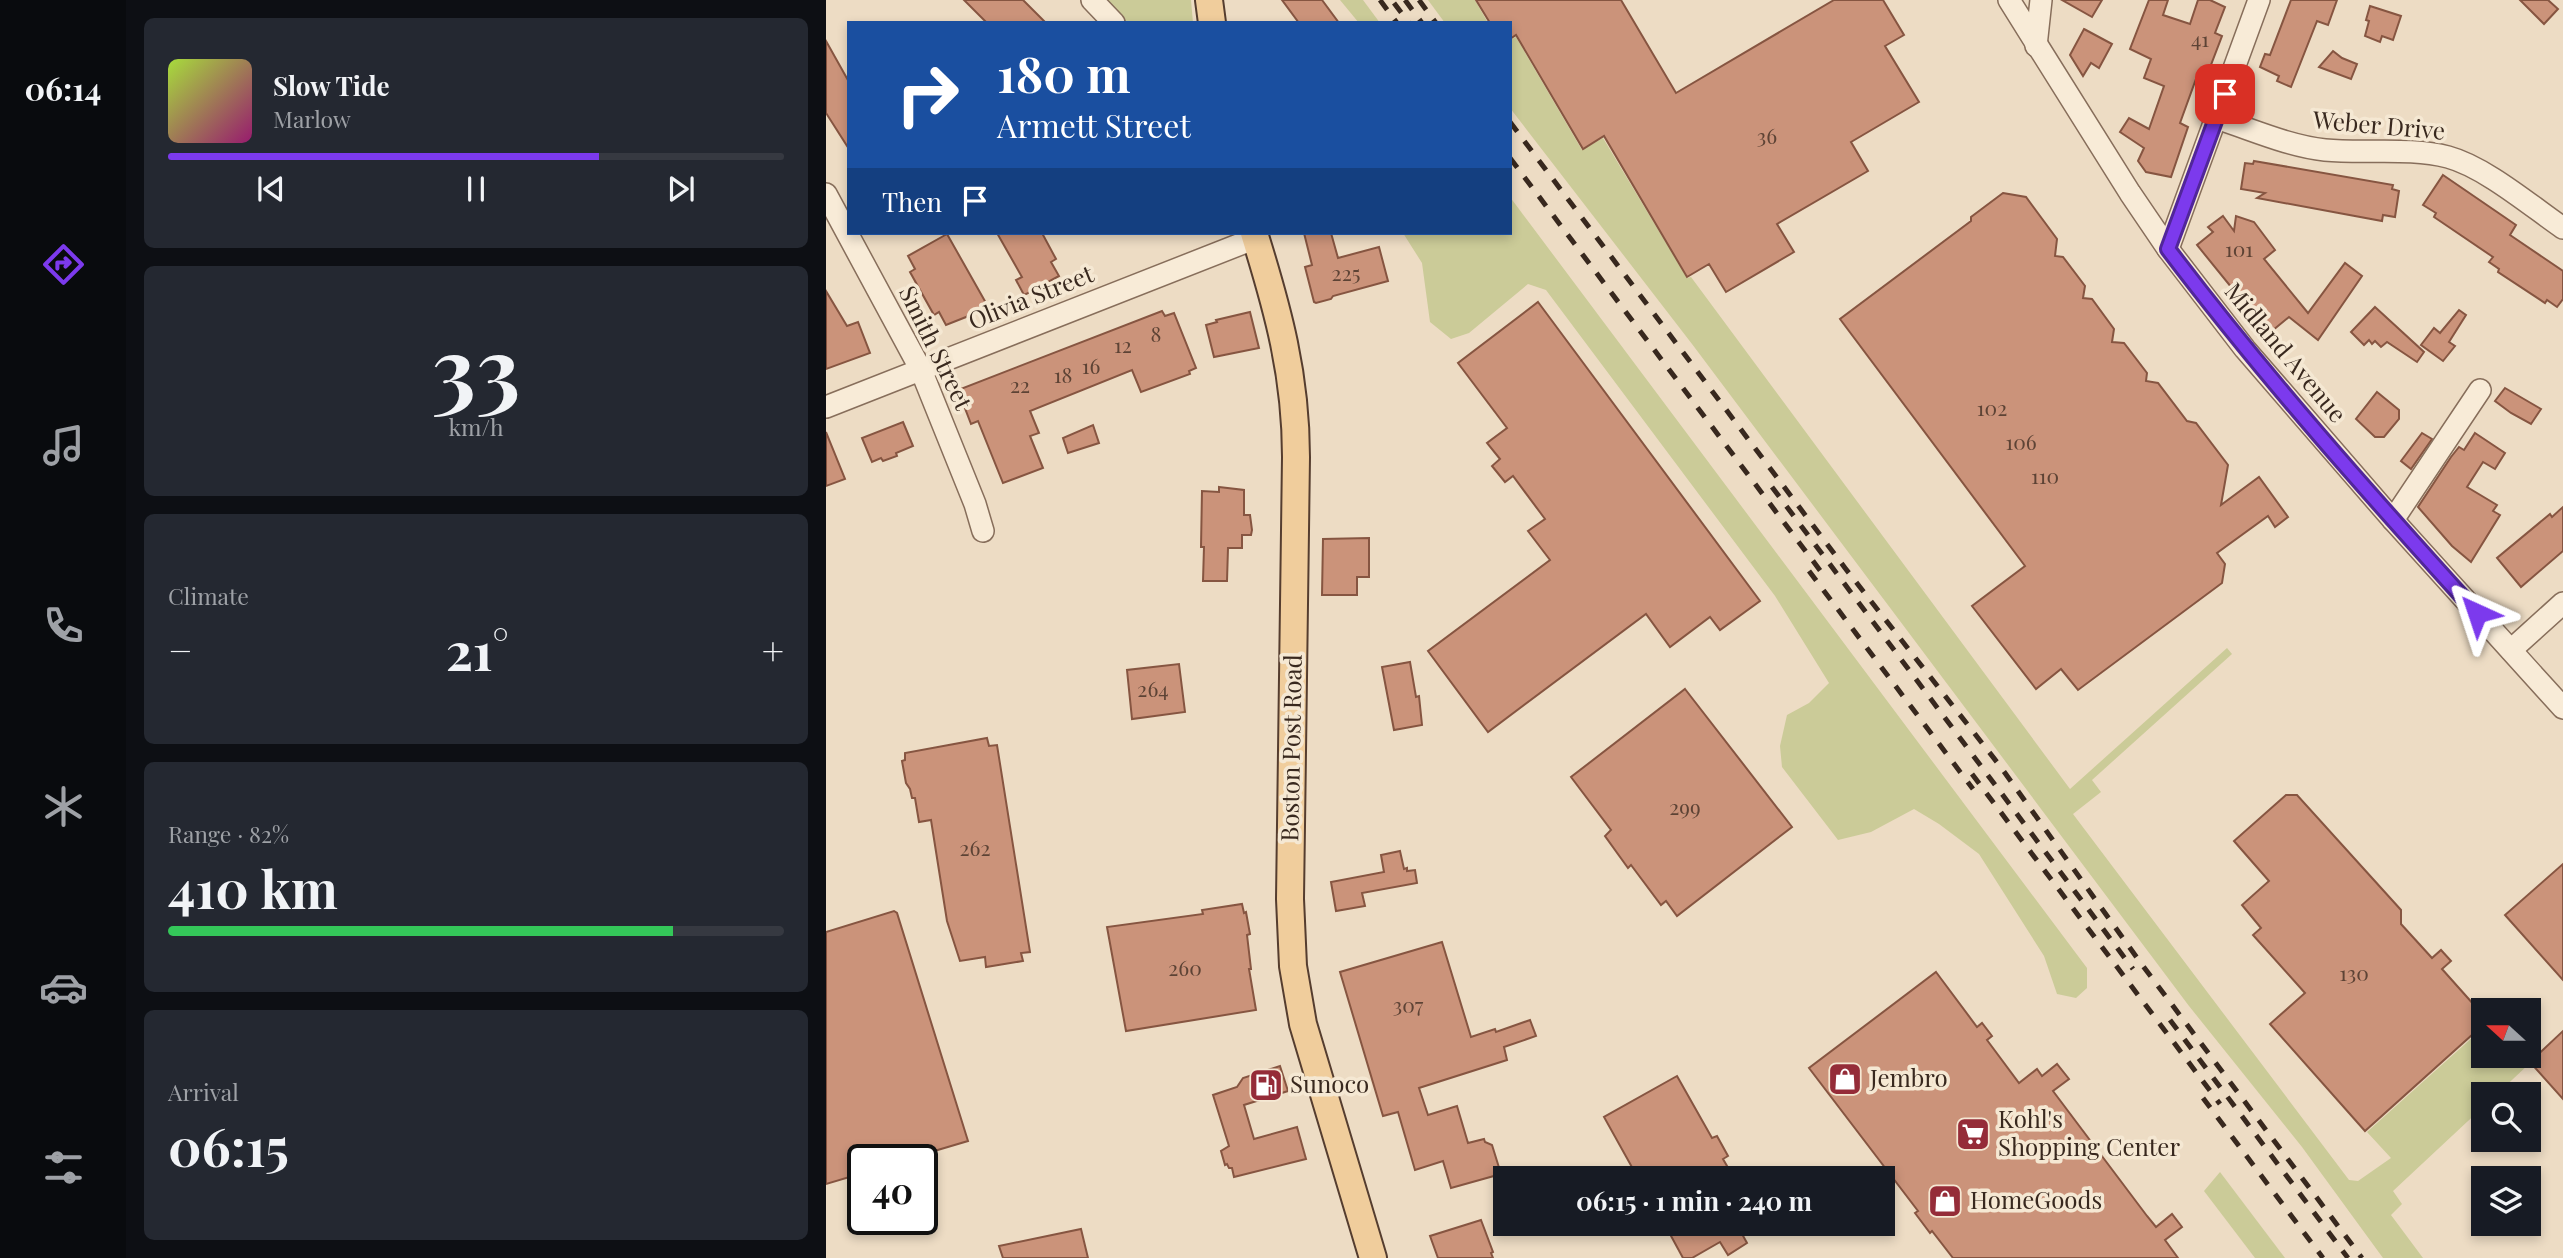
<!DOCTYPE html>
<meta charset="utf-8">
<style>
body{margin:0;font-family:"Playfair Display",serif;background:#242831;color:#f1f3f6;height:100vh;display:flex;flex-direction:column;font-size:26px;white-space:nowrap}
*{box-sizing:border-box;margin:0}
p{font-size:23px;color:#9ea1a6}
.icon{flex:none;width:38px;height:38px;fill:none;stroke:currentColor;stroke-width:2;stroke-linecap:round;stroke-linejoin:round}
.map{position:relative;flex:1;overflow:hidden}
.panel{display:flex;flex-direction:column;gap:18px;padding:18px;background:#0d0f14;width:700px}
.panel>*{flex:none}
.top-card{position:absolute;left:21px;top:21px;width:665px;height:214px;border-radius:0px;box-shadow:0 4px 10px #0003;background:#1a4fa0;color:#fff;overflow:hidden}
.needle{width:46px;rotate:291deg}
.fabs{position:absolute;left:1645px;top:998px;display:grid;gap:14px}
.fabs a{display:grid;place-items:center;width:70px;height:70px;border-radius:0px;background:#171b24;box-shadow:0 4px 10px #0003;font-size:35px}
.speed{position:absolute;left:21px;top:1144px;display:flex;gap:14px;font-size:35px;font-weight:700;text-align:center}
.speed>*{display:grid;place-content:center;width:91px;height:91px;border-radius:50%;background:#171b24;box-shadow:0 4px 10px #0003;line-height:1}
.speed .limit{border:4px solid #111;border-radius:10px;background:#fff;color:#111}
.pin{position:absolute;display:grid;place-items:center;width:60px;height:60px;color:#fff;margin:-30px;border-radius:14px;box-shadow:0 4px 10px #0006}
.me{position:absolute;width:77px;margin:-38px;rotate:318deg;stroke-linejoin:round;filter:drop-shadow(0 0 5px #0008)}
.turn{display:flex;align-items:center;gap:24px;height:147px;padding:0 35px;font-size:32px}
.turn .icon{width:91px;height:91px;stroke-width:2.5}
.turn b{display:block;font-size:49px;line-height:60px}
.then{display:flex;align-items:center;height:66px;padding:0 35px;background:#0003;gap:14px;font-size:26px}
.big{font-size:52px;font-weight:700;line-height:1.1}
.panel .widget{flex:1;display:flex;flex-direction:column;justify-content:center;gap:10px;min-width:0;padding:0 24px;border-radius:10px;background:#242831}
.panel .dial{align-items:center;gap:0}
.dial b{font-size:91px;line-height:1}
.song{display:flex;align-items:center;gap:21px}
.cover{width:84px;height:84px;border-radius:10px;background:linear-gradient(135deg,hsl(80 70% 55%),hsl(320 70% 35%))}
.played{height:7px;border-radius:4px;background:linear-gradient(90deg,#7c3aed 70%,#363941 70%)}
.keys{display:flex;justify-content:space-around;direction:ltr}
.heat{display:flex;justify-content:space-between;align-items:center;font-size:38px;direction:ltr}
.charge{height:10px;border-radius:5px;background:linear-gradient(90deg,#34c759 82%,#363941 0)}
.trip{position:absolute;left:667px;top:1166px;width:402px;height:70px;border-radius:0px;background:#171b24;box-shadow:0 4px 10px #0003;font-weight:700;line-height:70px;text-align:center}
main{display:flex;flex:1;min-height:0}
.dock{display:flex;flex-direction:column;width:126px;justify-content:space-around;align-items:center;background:#090b0e;color:#9ea1a6}
.dock .icon{width:49px;height:49px}
.dock .active{color:#7c3aed}
.dock b{font-size:32px;color:#f1f3f6}
.map>svg:first-child{display:block}
.green{fill:#cbcb98}
.building{fill:#cb937a;stroke:#865541;stroke-width:2}
.lines{fill:none;stroke-linecap:round;stroke-linejoin:round}
.minor-casing{stroke:#876e5b;stroke-width:24}
.major-casing{stroke:#553d2f;stroke-width:30}
.minor{stroke:#f8ebd7;stroke-width:21}
.major{stroke:#f0cd9c;stroke-width:26}
.rail{stroke:#38281e;stroke-width:5;stroke-dasharray:12 12;stroke-linecap:butt}
.route-casing{stroke:#51269a;stroke-width:18}
.route{stroke:#7c3aed;stroke-width:12}
.labels{text-anchor:middle;stroke-width:7;stroke-linejoin:round;paint-order:stroke}
.number-label{font-size:21px;fill:#5d4335}
.street-label{font-size:24px;fill:#38281e;stroke:#f5e8d3}
.poi-label{font-size:24px;fill:#38281e;stroke:#f5e8d3;text-anchor:start}
</style>
<main>
<nav class="dock">
<b>06:14</b>
<svg class="icon active" aria-label="directions" viewBox="0 0 24 24"><path d="M12 3l9 9-9 9-9-9zM9 14v-3h6M13 9l2 2-2 2"/></svg>
<svg class="icon" aria-label="music" viewBox="0 0 24 24"><path d="M9 18V5l10-2v13"/><circle cx="6" cy="18" r="3"/><circle cx="16" cy="16" r="3"/></svg>
<svg class="icon" aria-label="phone" viewBox="0 0 24 24"><path d="M5 4h4l2 5-3 2q2 4 5 5l2-3 5 2v4C11 20 4 13 5 4z"/></svg>
<svg class="icon" aria-label="climate" viewBox="0 0 24 24"><path d="M12 3v18M4 7l16 10M4 17L20 7"/></svg>
<svg class="icon" aria-label="car" viewBox="0 0 24 24"><path d="M5 17H2v-5l4-1 3-4h7l3 4 3 1v5h-3M9 17h6M6 11h13"/><circle cx="7" cy="17" r="2"/><circle cx="17" cy="17" r="2"/></svg>
<svg class="icon" aria-label="filters" viewBox="0 0 24 24"><path d="M4 7h16M4 17h16"/><circle cx="9" cy="7" r="2"/><circle cx="15" cy="17" r="2"/></svg>
</nav>
<section class="panel">
<div class="widget">
<div class="song"><i class="cover"></i><div><b>Slow Tide</b><p>Marlow</p></div></div>
<div class="played"></div>
<div class="keys"><svg class="icon" aria-label="previous" viewBox="0 0 24 24"><path d="M18 5L8 12l10 7zM5 5v14"/></svg><svg class="icon" aria-label="pause" viewBox="0 0 24 24"><path d="M8 5v14M16 5v14"/></svg><svg class="icon" aria-label="next" viewBox="0 0 24 24"><path d="M6 5l10 7-10 7zM19 5v14"/></svg></div>
</div>
<div class="widget dial"><b>33</b><p>km/h</p></div>
<div class="widget"><p>Climate</p>
<div class="heat"><a>−</a><b class="big">21°</b><a>+</a></div>
</div>
<div class="widget"><p>Range · 82%</p><b class="big">410 km</b><div class="charge"></div></div>
<div class="widget"><p>Arrival</p><b class="big">06:15</b></div>
</section>
<div class="map">
<svg width="1737" height="1258" viewBox="0 0 1737 1258">
<rect width="100%" height="100%" fill="#eddcc4"/>
<g class="green">
<polygon points="277,0 365,0 367,23 299,23"/>
<polygon points="514,0 537,0 554,23 533,23"/>
<polygon points="602,0 649,0 662,23 619,23"/>
<polygon points="690,37 756,150 777,138 861,278 865,277 1244,789 1401,648 1406,654 1266,780 1275,792 1247,814 1523,1180 1532,1181 1565,1158 1541,1132 1657,1028 1657,1055 1696,1055 1703,1064 1671,1094 1657,1094 1657,1107 1567,1191 1576,1204 1565,1215 1597,1258 1557,1258 1476,1147 1363,1006 866,344 684,108 684,40"/>
<polygon points="684,197 1261,968 1261,988 1250,998 1231,994 1218,956 1153,854 1113,824 1088,809 1045,832 1012,840 956,767 954,746 961,715 983,703 1003,683 949,596 720,290 702,284 643,333 625,339 604,322 596,263 577,233 684,233"/>
<polygon points="1394,1172 1459,1258 1429,1258 1378,1191"/>
</g>
<g class="building">
<polygon points="138,0 197,0 220,23 161,23"/>
<polygon points="456,0 496,0 513,23 473,23"/>
<polygon points="650,0 795,0 850,93 1008,0 1057,0 1078,35 1059,46 1093,102 1025,142 1042,171 951,224 968,252 900,292 883,264 861,277 778,136 757,149 690,35 684,39 684,23 664,23"/>
<polygon points="1236,0 1276,0 1266,17"/>
<polygon points="1323,0 1342,0 1337,15 1364,24 1372,0 1384,0 1399,7 1389,33 1396,36 1378,83 1370,79 1354,123 1362,127 1345,177 1320,172 1312,161 1318,148 1294,132 1303,118 1323,129 1338,86 1318,78 1325,59 1304,49"/>
<polygon points="1465,0 1511,0 1502,25 1491,21 1465,87 1451,81 1453,76 1434,67 1439,54 1444,55"/>
<polygon points="1694,0 1722,0 1732,9 1718,24"/>
<polygon points="1544,6 1575,16 1567,40 1556,36 1554,42 1539,36 1543,21 1540,20"/>
<polygon points="1258,29 1286,44 1273,68 1265,63 1257,76 1244,55"/>
<polygon points="0,41 23,82 23,149 0,113"/>
<polygon points="1507,51 1516,58 1531,64 1525,79 1493,67"/>
<polygon points="1428,161 1567,185 1566,189 1573,191 1569,217 1557,215 1556,221 1431,198 1439,193 1415,189 1419,163 1427,164"/>
<polygon points="1617,175 1690,225 1684,235 1737,271 1737,299 1731,307 1721,300 1719,303 1672,272 1673,269 1663,262 1667,257 1608,217 1610,213 1597,205"/>
<polygon points="1177,193 1200,197 1231,239 1229,256 1237,257 1259,286 1257,298 1266,299 1288,329 1286,342 1298,343 1321,373 1320,381 1332,383 1361,421 1370,423 1402,465 1395,505 1433,477 1462,517 1449,527 1442,516 1391,553 1399,564 1396,583 1252,690 1235,669 1210,689 1146,606 1199,566 1014,319 1145,221 1145,217"/>
<polygon points="1397,216 1408,231 1410,216 1428,222 1449,250 1438,259 1482,313 1519,263 1536,276 1492,340 1463,317 1441,335 1408,294 1410,293 1371,245 1387,232 1382,227"/>
<polygon points="171,233 216,233 230,259 225,262 233,276 222,282 220,288 215,287 198,295 190,280 196,277"/>
<polygon points="478,233 505,233 512,258 553,247 562,281 507,296 505,299 490,303 488,302 479,267 486,265"/>
<polygon points="121,234 160,303 140,317 120,325 113,312 108,315 84,272 89,269 82,256"/>
<polygon points="0,291 21,326 32,322 44,353 0,369"/>
<polygon points="712,302 934,601 894,630 884,617 844,647 820,614 662,732 602,651 724,560 702,531 719,519 687,476 679,482 666,466 674,459 661,443 681,428 632,363"/>
<polygon points="1549,307 1598,352 1591,362 1561,342 1555,347 1549,341 1546,344 1543,340 1538,345 1525,332"/>
<polygon points="1633,310 1640,315 1623,342 1629,346 1617,361 1595,345 1608,328 1614,333"/>
<polygon points="336,311 339,316 348,313 370,368 363,371 364,374 315,392 306,370 204,411 213,433 204,436 217,468 177,483 152,421 145,424 132,390"/>
<polygon points="424,312 433,348 388,357 380,325 391,322 390,320"/>
<polygon points="1679,388 1715,409 1705,424 1685,413 1669,401"/>
<polygon points="1551,392 1573,410 1573,419 1558,437 1549,437 1530,419"/>
<polygon points="77,422 87,446 70,453 71,456 57,461 55,458 46,462 36,438"/>
<polygon points="267,425 273,443 242,453 237,438"/>
<polygon points="0,432 19,479 0,486"/>
<polygon points="1596,433 1606,439 1585,469 1575,461"/>
<polygon points="1649,433 1679,453 1669,469 1657,462 1641,487 1671,505 1667,511 1674,515 1645,562 1626,546 1592,507 1625,457 1633,447 1638,450"/>
<polygon points="393,487 418,490 418,515 424,515 426,530 425,535 416,535 416,548 402,548 401,581 377,581 378,547 375,547 376,491 393,492"/>
<polygon points="1737,507 1737,551 1695,587 1671,558 1724,514 1726,517"/>
<polygon points="543,538 543,577 531,577 531,595 496,595 497,539"/>
<polygon points="584,662 590,697 593,696 596,725 568,730 556,667"/>
<polygon points="353,664 359,712 306,719 301,670"/>
<polygon points="859,689 966,827 851,916 840,901 835,905 805,865 802,868 779,836 785,830 745,777"/>
<polygon points="161,738 163,746 171,745 204,952 195,953 197,961 160,967 159,957 134,961 121,921 105,820 93,822 89,798 86,798 84,789 80,783 76,761 79,760 79,753"/>
<polygon points="1460,795 1471,795 1575,910 1575,924 1606,958 1615,950 1625,961 1616,969 1657,1015 1657,1025 1539,1131 1444,1024 1479,993 1427,935 1435,928 1416,905 1443,881 1408,841"/>
<polygon points="574,851 578,869 581,868 581,871 589,870 591,883 536,893 539,906 510,911 505,882 558,872 555,855"/>
<polygon points="1737,864 1737,980 1679,915"/>
<polygon points="416,904 418,913 420,912 424,934 421,935 425,969 423,969 430,1010 300,1031 281,927 377,914 376,910"/>
<polygon points="68,911 71,913 142,1141 78,1160 37,1160 37,1173 0,1184 0,932"/>
<polygon points="616,942 645,1037 669,1029 670,1032 704,1020 710,1036 678,1047 681,1060 593,1088 602,1115 631,1106 642,1143 658,1139 659,1142 666,1145 675,1174 625,1188 617,1161 589,1170 572,1112 557,1116 514,972"/>
<polygon points="1110,972 1151,1027 1156,1023 1166,1036 1161,1040 1193,1083 1211,1069 1216,1076 1231,1064 1243,1079 1227,1091 1321,1216 1330,1227 1346,1214 1356,1227 1339,1240 1352,1258 1127,1258 1106,1231 1104,1233 1089,1213 1092,1211 983,1068"/>
<polygon points="1737,1031 1737,1099 1704,1062"/>
<polygon points="454,1066 462,1091 418,1105 428,1139 471,1127 480,1159 408,1177 406,1168 403,1168 401,1164 399,1165 395,1151 403,1146 387,1095 411,1087 417,1078"/>
<polygon points="851,1076 886,1138 891,1136 902,1156 897,1159 908,1178 812,1178 778,1117"/>
<polygon points="655,1220 667,1252 665,1253 667,1258 612,1258 604,1236"/>
<polygon points="838,1223 936,1223 916,1234 921,1243 902,1255 894,1242 866,1258 857,1258"/>
<polygon points="255,1229 262,1258 177,1258 173,1246"/>
</g>
<g class="lines">
<g class="minor-casing">
<g id="minor">
<polyline points="266,0 288,23"/>
<polyline points="1183,0 1304,193 1342,249 1419,349 1567,520 1737,708"/>
<polyline points="1210,46 1215,0"/>
<path d="M1390,118C1425,129 1462,146 1499,150C1539,154 1583,147 1622,157C1659,167 1705,206 1737,228"/>
<polyline points="0,194 95,370 149,504 157,531"/>
<polyline points="1342,249 1433,0"/>
<polyline points="0,407 430,238"/>
<polyline points="1567,520 1654,390"/>
<polyline points="1685,650 1737,603"/>
</g>
</g>
<g class="major-casing">
<g id="major">
<polyline points="383,0 386,23"/>
<path d="M428,233C452,310 470,375 470,457L464,899L467,966L477,1024L547,1258"/>
</g>
</g>
<use href="#minor" class="minor"/>
<use href="#major" class="major"/>
<g class="rail">
<polyline points="554,0 571,23"/>
<polyline points="579,0 596,23"/>
<polyline points="593,0 610,23"/>
<polyline points="568,3 583,23"/>
<polyline points="684,122 1019,568 1174,766 1314,962 1536,1258"/>
<polyline points="684,158 999,577"/>
<polyline points="946,487 1307,969"/>
<polyline points="983,571 1147,789"/>
<polyline points="1146,774 1394,1104"/>
<polyline points="1344,1020 1522,1258"/>
<polyline points="1377,1098 1497,1258"/>
</g>
</g>
<g class="lines">
<g class="route-casing">
<path id="route" d="M1399,94L1342,249C1438,376 1544,495 1651,613"/>
</g>
<use href="#route" class="route"/>
</g>
<defs>
<g id="shop-square" transform="scale(1.75)"><rect x="-9" y="-9" width="18" height="18" rx="4" fill="#952c38" stroke="#f5e8d3"/><path d="M-5-2.5h2.3a2.7 3.5 0 0 1 5.4 0H5L5.5 6h-11ZM-1.5-2.5h3a1.5 2.3 0 0 0-3 0Z" fill="#fff"/></g>
<g id="fuel-square" transform="scale(1.75)"><rect x="-9" y="-9" width="18" height="18" rx="4" fill="#952c38" stroke="#f5e8d3"/><path d="M-5.5-6h7V0h2V4h1.3V-2.5L3-4.5l.8-.8L6-3V5H2.5V1h-1V6h-7ZM-4.2-4.7v3.2H.2V-4.7Z" fill="#fff"/></g>
<g id="supermarket-square" transform="scale(1.75)"><rect x="-9" y="-9" width="18" height="18" rx="4" fill="#952c38" stroke="#f5e8d3"/><path d="M-6-5.5h2.5l.6 2H6L4.5 2H-2.5L-4.4-4H-6ZM-1.5 3.2a1.3 1.3 0 1 0 .1 0ZM3 3.2a1.3 1.3 0 1 0 .1 0Z" fill="#fff"/></g>
</defs>
<g fill-rule="evenodd">
<use href="#shop-square" x="1019" y="1079"/>
<use href="#fuel-square" x="440" y="1085"/>
<use href="#supermarket-square" x="1147" y="1134"/>
<use href="#shop-square" x="1119" y="1201"/>
</g>
<g class="labels">
<g class="number-label">
<text x="1374" y="47">41</text>
<text x="941" y="144">36</text>
<text x="1413" y="257">101</text>
<text x="520" y="281">225</text>
<text x="330" y="342">8</text>
<text x="297" y="353">12</text>
<text x="265" y="374">16</text>
<text x="237" y="383">18</text>
<text x="194" y="393">22</text>
<text x="1166" y="416">102</text>
<text x="1195" y="450">106</text>
<text x="1219" y="484">110</text>
<text x="327" y="697">264</text>
<text x="859" y="815">299</text>
<text x="149" y="856">262</text>
<text x="359" y="976">260</text>
<text x="1528" y="981">130</text>
<text x="582" y="1013">307</text>
</g>
<g class="street-label">
<text transform="translate(1553 126) rotate(5)" y="8">Weber Drive</text>
<text transform="translate(205 298) rotate(-22)" y="8">Olivia Street</text>
<text transform="translate(109 348) rotate(64)" y="8">Smith Street</text>
<text transform="translate(1459 353) rotate(50)" y="8">Midland Avenue</text>
<text transform="translate(466 748) rotate(-89)" y="8">Boston Post Road</text>
</g>
<g class="poi-label">
<text x="1044" y="1087">Jembro</text>
<text x="464" y="1093">Sunoco</text>
<text x="1172" y="1128">Kohl's<tspan x="1172" dy="28">Shopping Center</tspan></text>
<text x="1144" y="1209">HomeGoods</text>
</g>
</g>
</svg>
<div class="fabs">
<a><svg class="needle" viewBox="-14 -14 28 28"><path d="M0-13l5 13h-10z" fill="#e53935"/><path d="M0 13l5-13h-10z" fill="#9ea1a6"/></svg></a>
<a><svg class="icon" aria-label="search" viewBox="0 0 24 24"><circle cx="10" cy="10" r="6"/><path d="M15 15l6 6"/></svg></a>
<a><svg class="icon" aria-label="layers" viewBox="0 0 24 24"><path d="M12 4l9 5-9 5-9-5zM3 14l9 5 9-5"/></svg></a>
</div>
<div class="speed"><div class="limit">40</div></div>
<div class="pin" style="left:1399px;top:94px;background:#d93025"><svg class="icon" aria-label="arrive" viewBox="0 0 24 24"><path d="M6 21V4h12l-3 4 3 4H6"/></svg></div>
<svg class="me" style="left:1651px;top:613px" viewBox="-20 -20 40 40"><path d="M0-17L14 15 0 8-14 15z" fill="#7c3aed" stroke="#fff" stroke-width="4"/></svg>
<div class="trip">06:15 · 1 min · 240 m</div>
<div class="top-card">
<div class="turn"><svg class="icon" aria-label="right" viewBox="0 0 24 24"><path d="M7 20v-9h11M14 6l5 5-5 5"/></svg><div><b>180 m</b>Armett Street</div></div>
<div class="then">Then<svg class="icon" aria-label="arrive" viewBox="0 0 24 24"><path d="M6 21V4h12l-3 4 3 4H6"/></svg></div>
</div>
</div>
</main>
